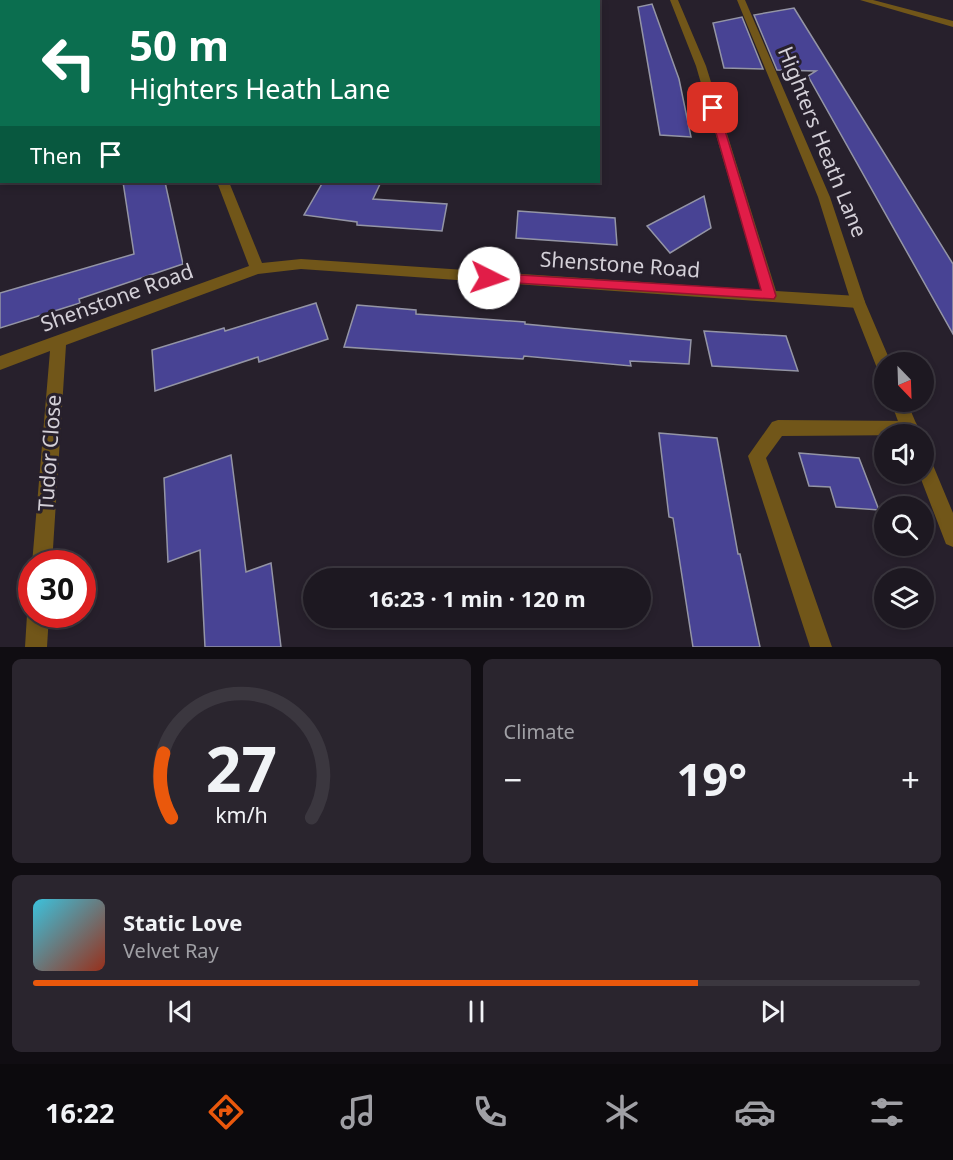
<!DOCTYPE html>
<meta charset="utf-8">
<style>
body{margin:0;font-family:"Noto Sans",sans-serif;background:#2a252e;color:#f1f3f6;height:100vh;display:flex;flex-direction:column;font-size:22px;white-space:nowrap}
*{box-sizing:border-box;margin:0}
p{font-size:20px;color:#a0a0a5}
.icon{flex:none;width:33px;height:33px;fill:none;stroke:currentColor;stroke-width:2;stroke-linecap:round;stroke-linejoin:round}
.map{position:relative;height:647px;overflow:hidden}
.drawer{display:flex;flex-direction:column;gap:12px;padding:12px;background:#100d12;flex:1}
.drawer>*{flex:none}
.banner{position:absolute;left:0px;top:0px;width:600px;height:183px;box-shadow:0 3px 9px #0003,0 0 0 2px #3b373f;background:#0b6e4f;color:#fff;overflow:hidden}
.needle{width:39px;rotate:157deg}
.tools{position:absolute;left:874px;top:352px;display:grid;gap:12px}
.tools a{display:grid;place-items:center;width:60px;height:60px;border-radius:50%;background:#1d1821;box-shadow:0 3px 9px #0003,0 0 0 2px #3b373f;font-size:30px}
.speed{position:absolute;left:18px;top:550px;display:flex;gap:12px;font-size:30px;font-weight:700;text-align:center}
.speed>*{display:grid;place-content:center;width:78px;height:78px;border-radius:50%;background:#1d1821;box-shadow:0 3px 9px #0003,0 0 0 2px #3b373f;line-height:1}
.speed .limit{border:9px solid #d22;background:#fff;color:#111}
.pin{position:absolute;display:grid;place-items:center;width:51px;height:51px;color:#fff;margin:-26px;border-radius:12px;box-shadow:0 3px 9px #0006}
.me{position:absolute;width:66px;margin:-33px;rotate:94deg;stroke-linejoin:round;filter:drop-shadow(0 0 4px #0008)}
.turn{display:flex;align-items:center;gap:21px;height:126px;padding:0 30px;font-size:27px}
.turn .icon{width:78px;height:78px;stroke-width:2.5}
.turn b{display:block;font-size:42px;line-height:51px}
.then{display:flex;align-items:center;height:57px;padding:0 30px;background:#0003;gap:12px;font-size:22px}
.big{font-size:45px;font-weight:700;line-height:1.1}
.drawer .card{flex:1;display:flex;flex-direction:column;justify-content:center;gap:9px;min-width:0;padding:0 21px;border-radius:9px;background:#2a252e}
.drawer .dial{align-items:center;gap:0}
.dial svg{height:156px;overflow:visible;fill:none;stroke:#3b373f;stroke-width:7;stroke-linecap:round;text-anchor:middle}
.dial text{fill:#f1f3f6;stroke:none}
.song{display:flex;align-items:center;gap:18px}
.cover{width:72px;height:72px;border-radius:9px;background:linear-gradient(135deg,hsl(190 70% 55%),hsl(10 70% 35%))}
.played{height:6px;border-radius:3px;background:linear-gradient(90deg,#ea580c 75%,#3b373f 75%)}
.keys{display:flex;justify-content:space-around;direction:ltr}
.heat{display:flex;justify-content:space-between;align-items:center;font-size:33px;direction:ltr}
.drawer .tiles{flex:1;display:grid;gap:12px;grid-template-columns:1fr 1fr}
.card:last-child{grid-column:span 2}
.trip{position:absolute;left:303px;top:568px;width:348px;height:60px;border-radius:30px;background:#1d1821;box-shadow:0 3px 9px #0003,0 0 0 2px #3b373f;font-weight:700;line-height:60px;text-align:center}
.tab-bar{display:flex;height:96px;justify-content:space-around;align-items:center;background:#0c0a0d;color:#a0a0a5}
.tab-bar .icon{width:42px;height:42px}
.tab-bar .active{color:#ea580c}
.tab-bar b{font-size:27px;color:#f1f3f6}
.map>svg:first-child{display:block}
.green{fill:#263405}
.building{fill:#484394;stroke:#9495a5;stroke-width:1.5}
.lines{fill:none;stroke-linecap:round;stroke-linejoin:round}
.minor{fill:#715619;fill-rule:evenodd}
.tertiary{fill:#715619;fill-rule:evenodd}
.route{fill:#e11d48;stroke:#92132f;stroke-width:1.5}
.labels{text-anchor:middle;stroke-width:6;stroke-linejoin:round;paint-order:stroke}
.street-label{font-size:21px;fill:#d4d0d8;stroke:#27202c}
</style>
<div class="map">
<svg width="953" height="647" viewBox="0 0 953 647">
<rect width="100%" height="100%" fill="#27202c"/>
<polygon class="green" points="0,0 194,0 2,2 0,43"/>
<g class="building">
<polygon points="652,4 679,79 691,137 660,135 638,7"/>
<polygon points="794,8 953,264 953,334 808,76 816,71 777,70 754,15"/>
<polygon points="742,17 763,69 724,68 713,23"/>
<polygon points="123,182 165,182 183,264 79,299 80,303 0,328 0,293 134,254"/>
<polygon points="323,182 381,182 373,199 447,204 442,231 357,225 357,222 304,215"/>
<polygon points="704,196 711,228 670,253 647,226"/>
<polygon points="518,211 615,218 617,245 516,238"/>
<polygon points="316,303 328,339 259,362 258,357 155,391 152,350 224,328 225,331"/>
<polygon points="357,305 416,310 416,314 525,322 525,324 691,340 689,364 630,361 631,366 524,356 523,359 344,347"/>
<polygon points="704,331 786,336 798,371 712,366"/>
<polygon points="659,433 717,438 738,554 740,554 760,647 693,647 673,518 669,517"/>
<polygon points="799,453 859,458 879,510 836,507 830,487 809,486"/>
<polygon points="231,455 246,572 271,563 281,647 205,647 200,550 168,562 164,478"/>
</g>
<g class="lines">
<g class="minor">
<polygon points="406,0 419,0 404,2"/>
<polygon points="424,0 432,0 433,2 425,2"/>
<polygon points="670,0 678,0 706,66 776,291 858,296 863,298 865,302 863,306 858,308 301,269 258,274 66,345 52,564 32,564 50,351 0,370 0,356 249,266 217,182 229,182 262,263 301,259 761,290 696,66"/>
<rect x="0" y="95" width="2" height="6"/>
<polygon points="778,420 910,421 916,423 919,429 915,435 782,436 766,458 832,647 810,647 748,456 772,422"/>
<polygon points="32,607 32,615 49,615 47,647 25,647 27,615"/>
</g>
<g class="tertiary">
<polygon points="737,0 745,0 830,197 865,302 891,363 885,363 885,375 879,373 877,368 851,302 818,197"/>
<polygon points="860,0 873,0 953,21 953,27"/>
<polygon points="891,402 907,402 921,435 903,435"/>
<polygon points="924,455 930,458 953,513 953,547 946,544 919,474 924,474"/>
</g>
</g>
<polygon class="route" points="713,105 718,108 776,296 774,299 485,281 483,278 485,274 489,273 761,290 709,108"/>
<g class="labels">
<g class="street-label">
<text transform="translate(822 142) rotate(68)" y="7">Highters Heath Lane</text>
<text transform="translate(620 265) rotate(4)" y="7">Shenstone Road</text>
<text transform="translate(117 298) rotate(-20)" y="7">Shenstone Road</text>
<text transform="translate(50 453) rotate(-86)" y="7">Tudor Close</text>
</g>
</g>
</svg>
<div class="tools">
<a><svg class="needle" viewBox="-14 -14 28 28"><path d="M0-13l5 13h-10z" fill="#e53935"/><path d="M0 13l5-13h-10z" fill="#a0a0a5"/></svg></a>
<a><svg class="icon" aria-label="sound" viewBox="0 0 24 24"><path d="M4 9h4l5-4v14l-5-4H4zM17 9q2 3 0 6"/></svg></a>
<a><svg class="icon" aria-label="search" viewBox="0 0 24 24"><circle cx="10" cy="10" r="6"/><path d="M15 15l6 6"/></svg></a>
<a><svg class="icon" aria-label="layers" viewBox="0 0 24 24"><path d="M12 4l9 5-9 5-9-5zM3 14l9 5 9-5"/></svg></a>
</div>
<div class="speed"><div class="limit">30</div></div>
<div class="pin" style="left:713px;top:108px;background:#d93025"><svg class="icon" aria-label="arrive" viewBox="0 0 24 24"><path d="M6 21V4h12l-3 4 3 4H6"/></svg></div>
<svg class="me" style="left:489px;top:278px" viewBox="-20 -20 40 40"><circle r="19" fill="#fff"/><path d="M0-13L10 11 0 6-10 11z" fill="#e11d48"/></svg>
<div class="trip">16:23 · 1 min · 120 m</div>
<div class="banner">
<div class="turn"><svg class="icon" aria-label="left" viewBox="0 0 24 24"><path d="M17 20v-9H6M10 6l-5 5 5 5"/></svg><div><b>50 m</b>Highters Heath Lane</div></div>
<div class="then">Then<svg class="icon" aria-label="arrive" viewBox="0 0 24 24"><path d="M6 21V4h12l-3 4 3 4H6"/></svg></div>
</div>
</div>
<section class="drawer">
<div class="tiles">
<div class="card dial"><svg viewBox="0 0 100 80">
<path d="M14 69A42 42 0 1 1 86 69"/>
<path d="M14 69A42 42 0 0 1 10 36" stroke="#ea580c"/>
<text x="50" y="56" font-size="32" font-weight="700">27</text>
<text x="50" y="72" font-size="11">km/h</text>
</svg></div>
<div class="card"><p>Climate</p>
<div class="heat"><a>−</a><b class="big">19°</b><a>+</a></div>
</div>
<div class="card">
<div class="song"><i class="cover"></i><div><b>Static Love</b><p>Velvet Ray</p></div></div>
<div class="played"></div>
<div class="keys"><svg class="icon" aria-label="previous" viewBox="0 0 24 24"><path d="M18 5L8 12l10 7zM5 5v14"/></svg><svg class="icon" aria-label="pause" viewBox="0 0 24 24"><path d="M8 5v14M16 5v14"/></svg><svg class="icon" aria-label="next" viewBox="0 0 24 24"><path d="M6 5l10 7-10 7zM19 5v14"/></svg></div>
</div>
</div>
</section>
<nav class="tab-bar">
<b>16:22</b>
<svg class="icon active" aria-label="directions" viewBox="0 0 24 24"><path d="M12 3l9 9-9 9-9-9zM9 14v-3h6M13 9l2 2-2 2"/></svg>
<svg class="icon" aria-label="music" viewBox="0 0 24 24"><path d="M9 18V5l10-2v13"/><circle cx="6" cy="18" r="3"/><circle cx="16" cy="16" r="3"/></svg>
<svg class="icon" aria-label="phone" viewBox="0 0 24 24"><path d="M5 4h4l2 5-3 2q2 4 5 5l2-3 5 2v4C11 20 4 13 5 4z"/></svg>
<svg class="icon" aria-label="climate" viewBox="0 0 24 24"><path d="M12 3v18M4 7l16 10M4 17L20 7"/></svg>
<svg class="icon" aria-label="car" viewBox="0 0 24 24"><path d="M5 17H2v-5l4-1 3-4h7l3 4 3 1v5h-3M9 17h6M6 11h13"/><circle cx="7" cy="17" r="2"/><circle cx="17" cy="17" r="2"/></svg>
<svg class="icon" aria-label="filters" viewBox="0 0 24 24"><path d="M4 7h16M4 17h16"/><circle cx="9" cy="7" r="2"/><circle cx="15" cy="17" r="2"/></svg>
</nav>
